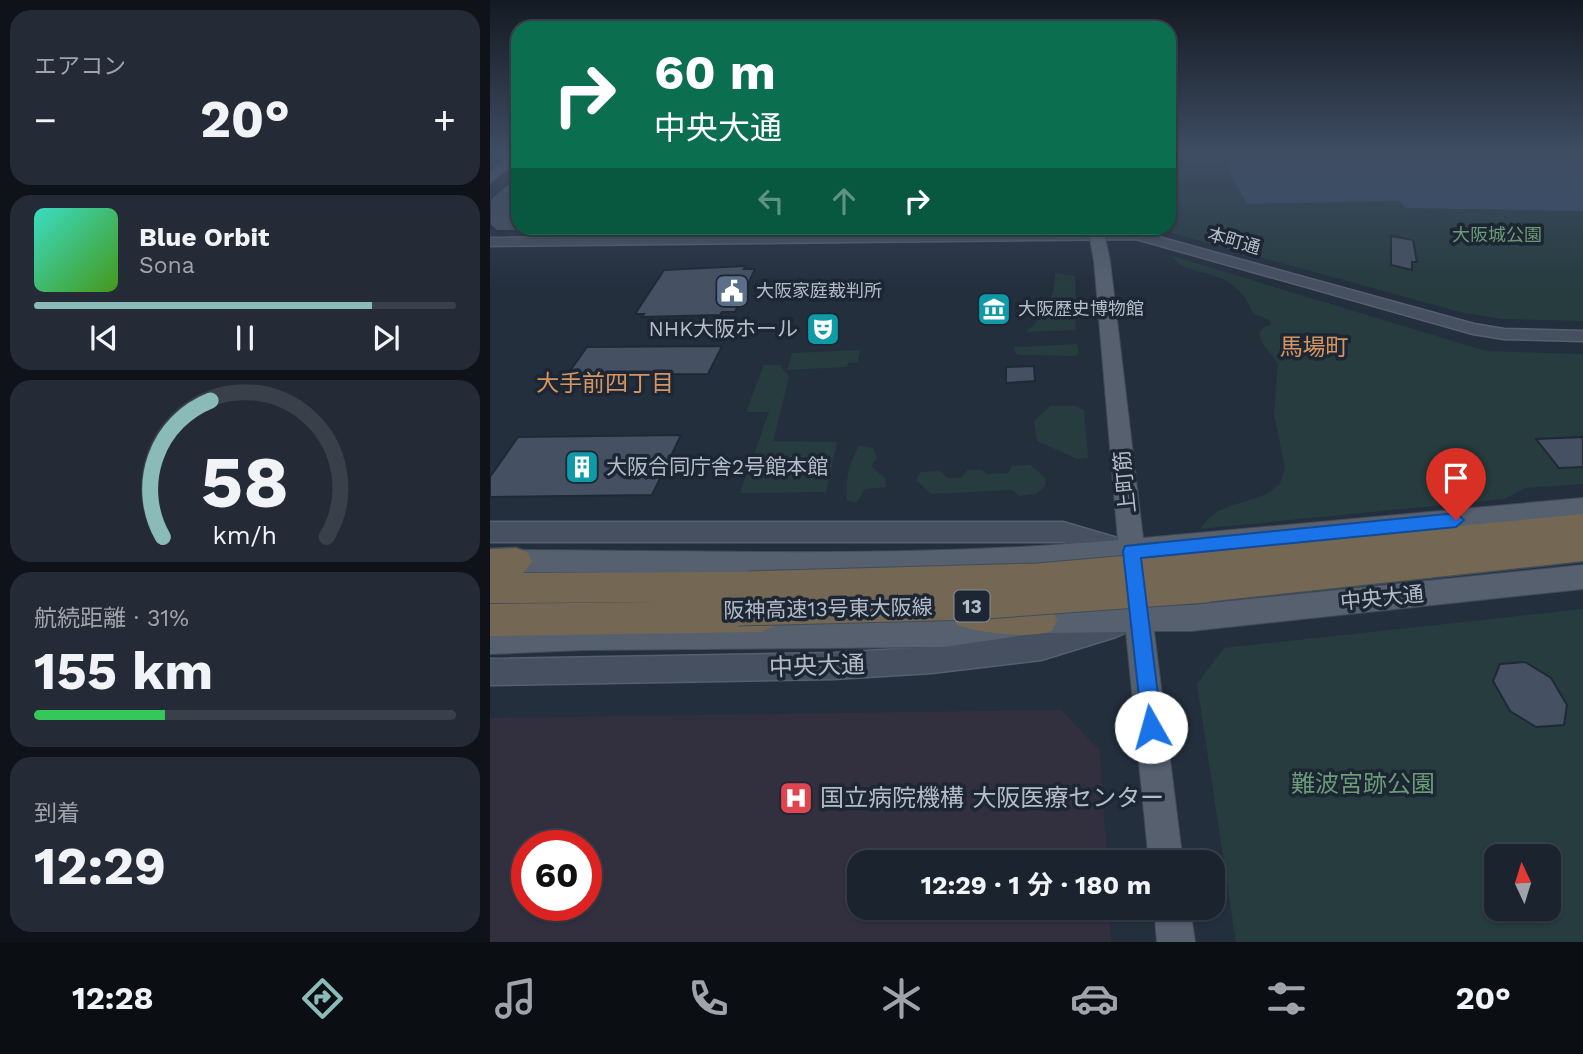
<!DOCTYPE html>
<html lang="ja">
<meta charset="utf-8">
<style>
body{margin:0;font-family:"Work Sans","Noto Sans JP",sans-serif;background:#242b36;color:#f1f3f6;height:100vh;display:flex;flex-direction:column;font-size:26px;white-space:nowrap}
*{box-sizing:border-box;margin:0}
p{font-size:23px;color:#a0a4aa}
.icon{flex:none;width:38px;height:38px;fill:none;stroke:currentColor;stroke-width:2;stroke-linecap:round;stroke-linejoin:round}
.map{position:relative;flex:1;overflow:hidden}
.panel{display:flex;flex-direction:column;gap:10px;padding:10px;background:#0f1319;width:490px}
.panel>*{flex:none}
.top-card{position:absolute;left:21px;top:21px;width:665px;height:214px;border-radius:21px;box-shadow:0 2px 5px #0004,0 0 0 2px #39404a;background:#0b6e4f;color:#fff;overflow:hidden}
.needle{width:46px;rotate:356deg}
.controls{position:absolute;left:994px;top:844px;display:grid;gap:14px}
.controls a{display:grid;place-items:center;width:77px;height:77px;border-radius:14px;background:#1b232e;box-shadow:0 2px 5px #0004,0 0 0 2px #39404a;font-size:35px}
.speed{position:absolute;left:21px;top:830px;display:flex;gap:14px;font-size:35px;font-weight:700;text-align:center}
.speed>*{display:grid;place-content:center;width:91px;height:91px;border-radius:50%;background:#1b232e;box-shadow:0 2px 5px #0004,0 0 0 2px #39404a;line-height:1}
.speed .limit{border:10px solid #d22;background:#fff;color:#111}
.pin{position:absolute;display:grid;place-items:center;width:60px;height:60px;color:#fff;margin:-72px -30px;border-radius:50% 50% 50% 0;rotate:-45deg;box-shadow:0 0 7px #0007}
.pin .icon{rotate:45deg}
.me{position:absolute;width:77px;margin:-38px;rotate:353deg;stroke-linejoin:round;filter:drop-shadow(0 0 5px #0008)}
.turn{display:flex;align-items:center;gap:24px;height:147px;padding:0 28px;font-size:32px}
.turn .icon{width:91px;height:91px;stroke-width:2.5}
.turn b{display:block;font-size:49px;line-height:60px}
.lanes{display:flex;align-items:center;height:66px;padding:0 28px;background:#0003;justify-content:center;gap:35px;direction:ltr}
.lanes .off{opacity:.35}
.big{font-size:52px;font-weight:700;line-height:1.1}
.panel .tile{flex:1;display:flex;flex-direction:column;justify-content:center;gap:10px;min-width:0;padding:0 24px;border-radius:21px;background:#242b36}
.panel .dial{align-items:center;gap:0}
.dial svg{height:182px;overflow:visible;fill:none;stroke:#39404a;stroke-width:7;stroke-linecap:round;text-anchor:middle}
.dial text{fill:#f1f3f6;stroke:none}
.song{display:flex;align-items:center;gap:21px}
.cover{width:84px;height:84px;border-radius:10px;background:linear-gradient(135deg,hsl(170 70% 55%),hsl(100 70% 35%))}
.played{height:7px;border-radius:4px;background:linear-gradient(90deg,#8bbbb9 80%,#39404a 80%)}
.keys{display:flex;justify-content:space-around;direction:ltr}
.heat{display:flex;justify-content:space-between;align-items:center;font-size:38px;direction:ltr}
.charge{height:10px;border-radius:5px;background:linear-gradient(90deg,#34c759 31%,#39404a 0)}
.trip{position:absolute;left:357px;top:850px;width:378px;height:70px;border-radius:21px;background:#1b232e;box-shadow:0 2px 5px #0004,0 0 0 2px #39404a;font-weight:700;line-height:70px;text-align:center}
.dock{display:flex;height:112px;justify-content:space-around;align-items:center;background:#0b0e12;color:#a0a4aa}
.dock .icon{width:49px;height:49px}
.dock .selected{color:#8bbbb9}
.dock b{font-size:32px;color:#f1f3f6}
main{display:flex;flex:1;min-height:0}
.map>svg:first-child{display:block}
.medical{fill:#32303f;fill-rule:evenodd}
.green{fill:#263c3f;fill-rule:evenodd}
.water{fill:#394c67}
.building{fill:#455162;stroke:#1f2835;stroke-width:2}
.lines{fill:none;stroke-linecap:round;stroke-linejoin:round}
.secondary-casing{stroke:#565f6c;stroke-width:3}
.primary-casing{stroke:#414a57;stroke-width:2}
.highway-casing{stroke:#434c59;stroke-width:3}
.secondary{fill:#465061;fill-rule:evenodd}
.primary{fill:#56606e;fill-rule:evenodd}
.highway{fill:#746855;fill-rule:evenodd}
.highway-bridge-casing{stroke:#434c59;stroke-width:33;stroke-linecap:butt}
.highway-bridge{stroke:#746855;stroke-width:31}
.route{fill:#1a73e8;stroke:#114b97;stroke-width:2}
.labels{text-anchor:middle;stroke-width:7;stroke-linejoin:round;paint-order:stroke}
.far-park-label{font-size:18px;fill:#6b9a76;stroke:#1d2633}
.far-street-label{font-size:18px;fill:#b4bcc9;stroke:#1d2633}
.far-poi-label{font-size:18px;fill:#b4bcc9;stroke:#1d2633;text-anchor:start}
.shield{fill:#1d2633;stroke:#878f9c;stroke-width:2}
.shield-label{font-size:19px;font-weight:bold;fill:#b4bcc9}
.poi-label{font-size:21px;fill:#b4bcc9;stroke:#1d2633;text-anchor:end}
.street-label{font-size:21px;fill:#b4bcc9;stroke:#1d2633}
.neighbourhood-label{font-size:23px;fill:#d59563;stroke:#1d2633}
.near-street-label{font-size:24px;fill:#b4bcc9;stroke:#1d2633}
.near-park-label{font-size:24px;fill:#6b9a76;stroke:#1d2633}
.near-poi-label{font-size:24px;fill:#b4bcc9;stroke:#1d2633;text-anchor:start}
</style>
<main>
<section class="panel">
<div class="tile"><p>エアコン</p>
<div class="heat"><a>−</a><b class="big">20°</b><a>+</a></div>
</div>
<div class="tile">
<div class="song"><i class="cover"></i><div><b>Blue Orbit</b><p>Sona</p></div></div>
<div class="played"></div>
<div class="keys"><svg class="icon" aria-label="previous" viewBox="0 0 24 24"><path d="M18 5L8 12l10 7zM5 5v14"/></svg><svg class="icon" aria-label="pause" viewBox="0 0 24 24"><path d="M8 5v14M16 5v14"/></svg><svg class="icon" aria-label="next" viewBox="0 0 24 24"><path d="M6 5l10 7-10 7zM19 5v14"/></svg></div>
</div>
<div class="tile dial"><svg viewBox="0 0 100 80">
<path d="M14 69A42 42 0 1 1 86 69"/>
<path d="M14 69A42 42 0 0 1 35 9" stroke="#8bbbb9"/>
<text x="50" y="56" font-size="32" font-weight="700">58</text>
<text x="50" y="72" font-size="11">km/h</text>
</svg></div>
<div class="tile"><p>航続距離 · 31%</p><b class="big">155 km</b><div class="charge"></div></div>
<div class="tile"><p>到着</p><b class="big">12:29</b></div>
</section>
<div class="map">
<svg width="1093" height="942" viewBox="0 0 1093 942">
<rect width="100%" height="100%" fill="#242f3e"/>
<path class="medical" d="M571,710L610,751L617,863H369V908H619L621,942H0V718ZM37,845H96V905H37Z"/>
<g class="green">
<polygon points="679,152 1093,152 1093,321 1012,319 970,312 663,228 679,228"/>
<path d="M682,256L996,351L1093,354V484L1035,488L1014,499L710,529C734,495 761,510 790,484L795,468L784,414L788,363L772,343L769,333L774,327L781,325L779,320L764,314C741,260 700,283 682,256Z"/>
<path d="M565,273L585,276L586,330L536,332C555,315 565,299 565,273Z"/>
<polygon points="587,344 589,354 585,356 531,355 526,354 524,347"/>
<polygon points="370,350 368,362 358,363 357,367 297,370 302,353"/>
<polygon points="274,365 290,365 299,377 283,441 347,442 336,492 250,493 279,412 256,412"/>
<polygon points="560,406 584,406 594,410 598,458 587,459 547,441 544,421"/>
<path d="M369,446L383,448L387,458L381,466L395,478L396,487L375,489L366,503L357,500C355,479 359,464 369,446Z"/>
<polygon points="540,465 556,478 555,486 546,494 529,496 522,490 441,494 426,480 431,472 450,471 458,478 470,478 478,470 492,470 497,474 518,473 522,466"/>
<path d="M1093,609V942H746L707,684L734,648ZM1006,856H1059V908H1006Z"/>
</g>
<polygon class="water" points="728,152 1010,152 1016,158 1093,160 1093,211 916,208 909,201 757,204"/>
<g class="building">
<polygon points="17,184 28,184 28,231 6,231 0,225 0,199"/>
<polygon points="901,236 923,240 927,262 922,262 922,270 901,265"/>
<polygon points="256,266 254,269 265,269 245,312 232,312 230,315 152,317 154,314 145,314 174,270"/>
<polygon points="232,346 218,374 77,375 97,347"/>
<polygon points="544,366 545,381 516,383 516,367"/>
<polygon points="191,435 162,495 0,497 0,477 28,437"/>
<polygon points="1093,437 1093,467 1069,468 1046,439"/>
<polygon points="1035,662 1061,678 1077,705 1074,725 1046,727 1020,711 1003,681 1010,664"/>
</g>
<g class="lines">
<g class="secondary-casing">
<g id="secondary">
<polygon points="647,231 984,324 1014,329 1093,331 1093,341 1014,339 983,334 646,239 0,246 0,238"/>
<polygon points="0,522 573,522 641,542 645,549 641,556 633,559 573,542 0,542"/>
<polygon points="626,613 635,617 639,625 635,633 626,637 551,660 442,673 344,679 0,685 0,659 344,653 442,647 551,634"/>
</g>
</g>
<g class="primary-casing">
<g id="primary">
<polygon points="22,152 28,152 28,160 0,183 0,172"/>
<path d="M598,228H613L620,261L653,538L1093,498V518L655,560L652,572L643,575L634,572L630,562C421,582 209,572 0,572V550C209,550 420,559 628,540L604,261Z"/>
<polygon points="1093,565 1093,589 701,631 664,631 693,863 659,863 636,632 550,633 453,647 94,650 0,654 0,628 94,624 453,621 550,607 634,606 637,596 647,593 657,596 661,606 701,605"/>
<polygon points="664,908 700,908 705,942 667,942"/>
</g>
</g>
<g class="highway-casing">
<g id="highway">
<polygon points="1093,514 1093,561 715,602 704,597 699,587 703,577 698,575 693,565 698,555 709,551"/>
<polygon points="26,548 37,552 42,562 33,573 258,572 269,577 274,587 269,597 261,601 283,605 288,616 283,627 271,632 0,636 0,604 166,602 0,603 0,549"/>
<path d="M479,599L550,604L562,609L567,620L562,631C540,639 489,633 467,625L462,614L467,603Z"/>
</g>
</g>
<use href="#secondary" class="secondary"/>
<use href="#primary" class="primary"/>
<use href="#highway" class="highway"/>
<g class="highway-bridge-casing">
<g id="highway-bridge">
<polyline points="258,587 548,579 709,565"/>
<polyline points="248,610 482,604 715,587"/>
</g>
</g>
<use href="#highway-bridge" class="highway-bridge"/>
</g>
<linearGradient id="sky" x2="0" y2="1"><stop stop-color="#141a22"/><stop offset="0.54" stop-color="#3f4d63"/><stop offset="1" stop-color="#3f4d63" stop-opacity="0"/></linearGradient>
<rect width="1093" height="284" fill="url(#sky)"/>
<polygon class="route" points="966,513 974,520 966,527 651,558 672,727 668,734 661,737 653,734 633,551 635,546"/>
<defs>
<g id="civic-square" transform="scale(1.75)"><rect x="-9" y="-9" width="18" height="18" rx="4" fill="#5c6f8a" stroke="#1d2633"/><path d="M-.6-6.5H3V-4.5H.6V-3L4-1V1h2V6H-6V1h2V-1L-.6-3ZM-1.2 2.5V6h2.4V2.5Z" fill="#fff"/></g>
<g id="museum-square" transform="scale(1.75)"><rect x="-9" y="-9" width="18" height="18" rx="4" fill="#0f9aa8" stroke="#1d2633"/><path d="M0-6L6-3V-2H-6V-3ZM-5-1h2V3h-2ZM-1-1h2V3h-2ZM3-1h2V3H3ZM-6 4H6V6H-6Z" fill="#fff"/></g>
<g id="theatre-square" transform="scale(1.75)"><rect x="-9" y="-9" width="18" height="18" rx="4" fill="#0f9aa8" stroke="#1d2633"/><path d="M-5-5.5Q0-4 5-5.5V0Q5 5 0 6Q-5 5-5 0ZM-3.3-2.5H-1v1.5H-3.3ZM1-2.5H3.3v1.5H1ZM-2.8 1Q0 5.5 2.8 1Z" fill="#fff"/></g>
<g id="building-square" transform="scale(1.75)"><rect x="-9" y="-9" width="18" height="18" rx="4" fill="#0f9aa8" stroke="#1d2633"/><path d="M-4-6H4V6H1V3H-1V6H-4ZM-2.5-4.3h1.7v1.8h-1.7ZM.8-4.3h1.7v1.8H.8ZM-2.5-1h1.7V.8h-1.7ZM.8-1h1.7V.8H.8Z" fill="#fff"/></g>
<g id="hospital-square" transform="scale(1.75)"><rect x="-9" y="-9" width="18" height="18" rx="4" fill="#e0444e" stroke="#1d2633"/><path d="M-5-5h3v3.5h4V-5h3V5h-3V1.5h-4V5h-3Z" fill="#fff"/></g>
</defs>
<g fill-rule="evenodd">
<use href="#civic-square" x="242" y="291"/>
<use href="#museum-square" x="504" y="309"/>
<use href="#theatre-square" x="333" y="329"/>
<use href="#building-square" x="92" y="467"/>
<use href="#hospital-square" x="306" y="798"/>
</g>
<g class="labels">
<g class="far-park-label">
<text x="1007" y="241">大阪城公園</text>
</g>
<g class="far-street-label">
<text transform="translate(744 241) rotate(16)" y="6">本町通</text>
</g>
<g class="far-poi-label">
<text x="266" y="297">大阪家庭裁判所</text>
<text x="528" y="315">大阪歴史博物館</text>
</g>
<rect class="shield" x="464.5" y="590.5" width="35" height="31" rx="5"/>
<g class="shield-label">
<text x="482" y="613">13</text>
</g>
<g class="poi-label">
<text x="308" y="336">NHK大阪ホール</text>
<text x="116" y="474" text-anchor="start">大阪合同庁舎2号館本館</text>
</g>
<g class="street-label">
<text transform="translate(635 482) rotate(-96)" y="7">上町筋</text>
<text transform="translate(892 598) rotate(-6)" y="7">中央大通</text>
<text transform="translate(338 609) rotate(-1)" y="7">阪神高速13号東大阪線</text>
</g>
<g class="neighbourhood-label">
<text x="824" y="355">馬場町</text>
<text x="115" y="391">大手前四丁目</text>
</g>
<g class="near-street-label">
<text transform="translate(327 666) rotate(-2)" y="8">中央大通</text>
</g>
<g class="near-park-label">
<text x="873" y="792">難波宮跡公園</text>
</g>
<g class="near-poi-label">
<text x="330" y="806">国立病院機構 大阪医療センター</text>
</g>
</g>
</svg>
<div class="controls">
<a><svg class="needle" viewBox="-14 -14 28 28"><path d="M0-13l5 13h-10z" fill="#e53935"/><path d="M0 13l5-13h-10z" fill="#a0a4aa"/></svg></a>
</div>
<div class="speed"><div class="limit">60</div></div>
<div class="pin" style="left:966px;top:520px;background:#d93025"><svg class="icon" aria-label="arrive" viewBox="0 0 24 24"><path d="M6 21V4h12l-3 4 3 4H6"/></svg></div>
<svg class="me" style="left:661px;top:727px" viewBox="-20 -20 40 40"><circle r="19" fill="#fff"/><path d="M0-13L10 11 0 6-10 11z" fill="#1a73e8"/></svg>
<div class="trip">12:29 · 1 分 · 180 m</div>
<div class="top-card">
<div class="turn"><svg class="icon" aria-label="right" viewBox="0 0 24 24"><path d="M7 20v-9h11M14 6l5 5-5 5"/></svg><div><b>60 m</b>中央大通</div></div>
<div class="lanes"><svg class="icon off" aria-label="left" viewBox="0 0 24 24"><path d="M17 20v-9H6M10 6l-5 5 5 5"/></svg><svg class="icon off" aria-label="ahead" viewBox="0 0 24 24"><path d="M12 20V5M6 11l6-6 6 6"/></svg><svg class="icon" aria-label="right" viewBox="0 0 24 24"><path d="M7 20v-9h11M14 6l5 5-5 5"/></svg></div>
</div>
</div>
</main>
<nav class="dock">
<b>12:28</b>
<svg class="icon selected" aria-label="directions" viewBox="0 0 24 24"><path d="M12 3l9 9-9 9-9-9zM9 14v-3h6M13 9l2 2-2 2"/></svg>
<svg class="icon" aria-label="music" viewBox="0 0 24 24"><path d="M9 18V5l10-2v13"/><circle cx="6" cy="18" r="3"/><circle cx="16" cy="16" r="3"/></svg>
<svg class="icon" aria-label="phone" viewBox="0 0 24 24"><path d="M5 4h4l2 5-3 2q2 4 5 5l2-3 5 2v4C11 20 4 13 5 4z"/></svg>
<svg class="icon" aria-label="climate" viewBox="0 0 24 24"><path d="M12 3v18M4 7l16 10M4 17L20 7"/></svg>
<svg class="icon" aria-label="car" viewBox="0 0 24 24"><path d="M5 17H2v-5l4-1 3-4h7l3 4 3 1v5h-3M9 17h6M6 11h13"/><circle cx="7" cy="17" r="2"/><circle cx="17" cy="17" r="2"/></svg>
<svg class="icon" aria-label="filters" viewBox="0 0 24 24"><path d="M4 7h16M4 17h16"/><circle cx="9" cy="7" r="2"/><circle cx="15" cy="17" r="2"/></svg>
<b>20°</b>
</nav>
